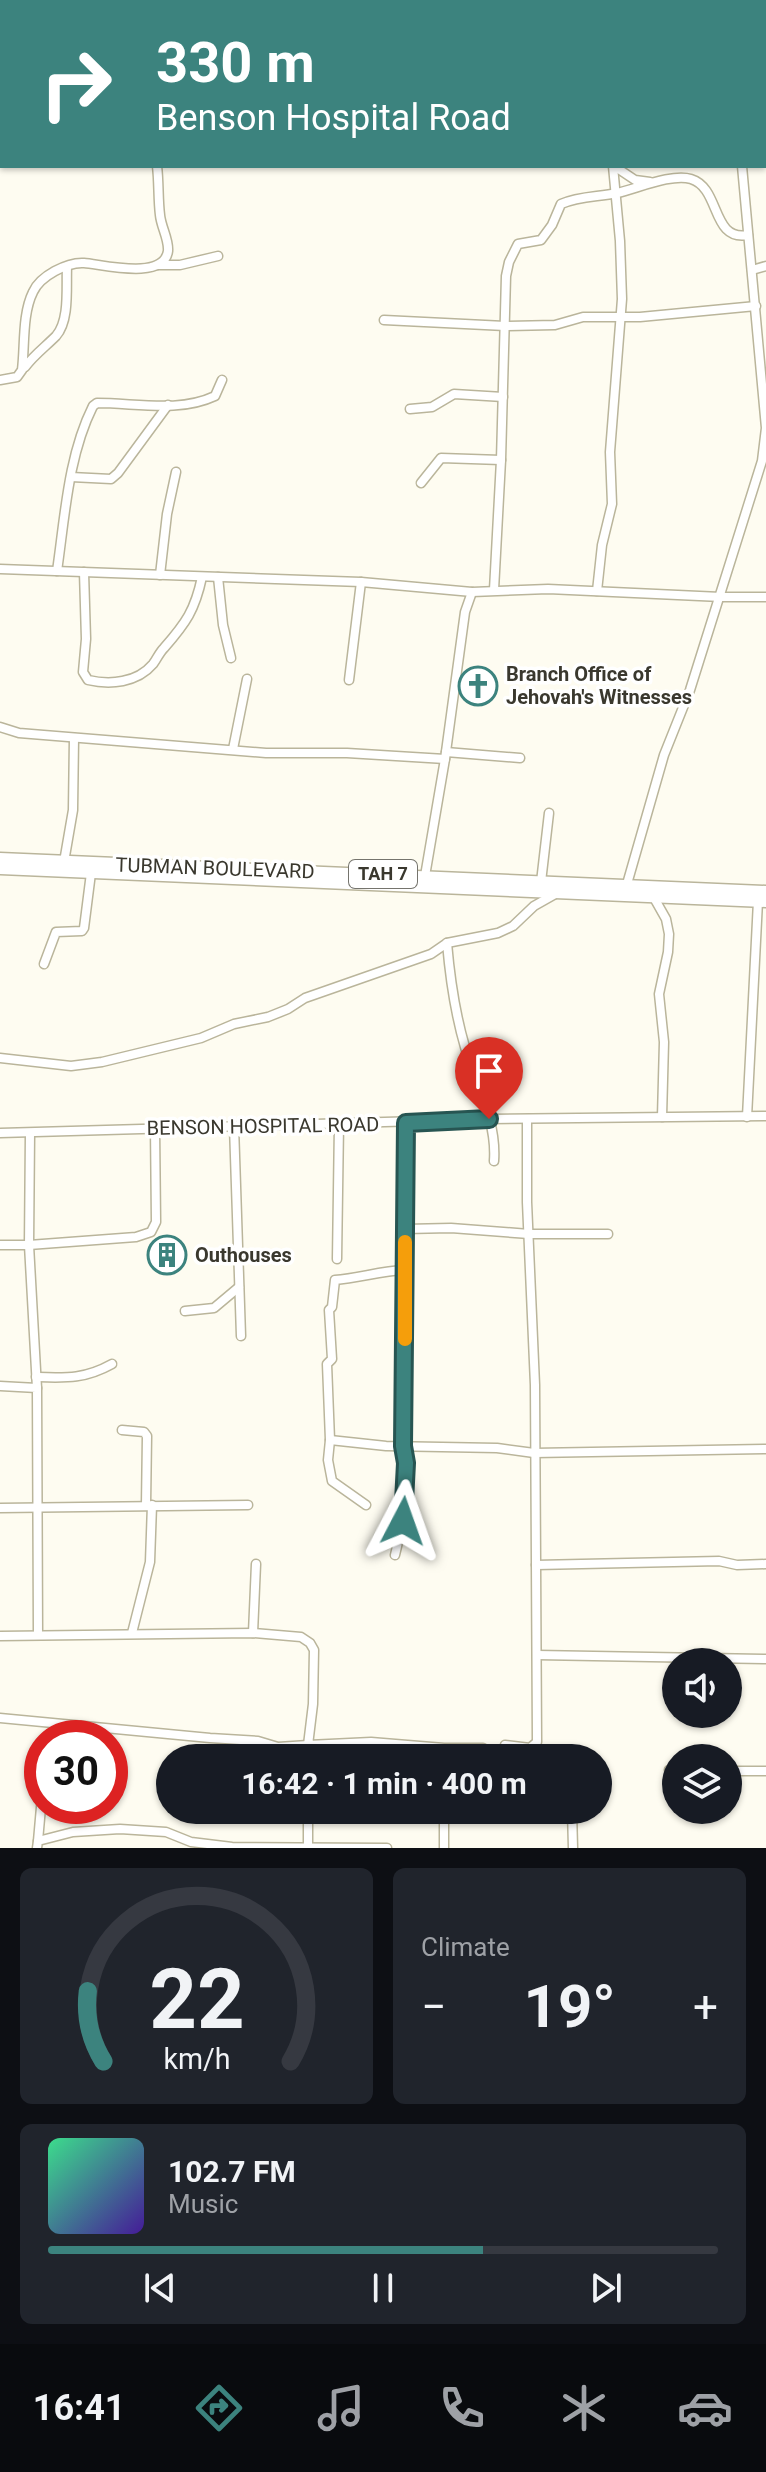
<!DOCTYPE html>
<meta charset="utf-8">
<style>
body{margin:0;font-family:Roboto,sans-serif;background:#20242c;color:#f1f3f6;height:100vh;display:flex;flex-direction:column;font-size:30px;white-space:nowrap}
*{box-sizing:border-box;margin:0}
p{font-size:26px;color:#9ea1a6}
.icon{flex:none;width:44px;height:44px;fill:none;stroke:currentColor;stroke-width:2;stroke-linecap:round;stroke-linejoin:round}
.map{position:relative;height:1848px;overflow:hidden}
.details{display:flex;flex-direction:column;gap:20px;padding:20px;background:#0d0f14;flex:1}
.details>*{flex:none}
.hud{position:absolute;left:0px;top:0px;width:766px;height:168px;box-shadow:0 2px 6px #0004;background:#3c837e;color:#fff;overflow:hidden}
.buttons{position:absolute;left:662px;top:1648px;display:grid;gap:16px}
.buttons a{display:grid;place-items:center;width:80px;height:80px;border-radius:50%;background:#171b24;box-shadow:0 2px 6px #0004;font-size:40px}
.speed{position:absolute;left:24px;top:1720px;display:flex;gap:16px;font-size:40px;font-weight:700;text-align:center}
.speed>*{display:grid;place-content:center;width:104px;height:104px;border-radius:50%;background:#171b24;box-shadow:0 2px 6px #0004;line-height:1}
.speed .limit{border:12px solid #d22;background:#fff;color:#111}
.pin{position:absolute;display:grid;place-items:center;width:68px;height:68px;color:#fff;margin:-82px -34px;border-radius:50% 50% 50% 0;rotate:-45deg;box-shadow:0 0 8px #0007}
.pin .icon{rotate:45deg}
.me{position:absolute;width:88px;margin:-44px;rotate:4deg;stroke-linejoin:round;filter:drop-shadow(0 0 6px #0008)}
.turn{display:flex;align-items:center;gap:28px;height:168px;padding:0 24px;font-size:36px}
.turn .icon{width:104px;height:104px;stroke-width:2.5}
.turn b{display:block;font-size:56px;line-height:68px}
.big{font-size:60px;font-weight:700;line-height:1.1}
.details .tile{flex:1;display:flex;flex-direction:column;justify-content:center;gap:12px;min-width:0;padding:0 28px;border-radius:12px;background:#20242c}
.details .dial{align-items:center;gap:0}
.dial svg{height:208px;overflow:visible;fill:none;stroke:#363941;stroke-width:7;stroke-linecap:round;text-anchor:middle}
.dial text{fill:#f1f3f6;stroke:none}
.song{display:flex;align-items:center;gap:24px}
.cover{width:96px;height:96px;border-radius:12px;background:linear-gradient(135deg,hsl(150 70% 55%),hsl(260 70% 35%))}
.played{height:8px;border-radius:4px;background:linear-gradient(90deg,#3c837e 65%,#363941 65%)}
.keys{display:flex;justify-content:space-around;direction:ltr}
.heat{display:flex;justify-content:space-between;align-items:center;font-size:44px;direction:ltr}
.details .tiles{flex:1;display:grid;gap:20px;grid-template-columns:1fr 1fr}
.tile:last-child{grid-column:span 2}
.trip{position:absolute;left:156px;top:1744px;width:456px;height:80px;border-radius:40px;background:#171b24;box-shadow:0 2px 6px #0004;font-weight:700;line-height:80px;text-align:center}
.tab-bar{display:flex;height:128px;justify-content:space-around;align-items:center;background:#090b0e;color:#9ea1a6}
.tab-bar .icon{width:56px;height:56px}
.tab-bar .current{color:#3c837e}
.tab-bar b{font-size:36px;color:#f1f3f6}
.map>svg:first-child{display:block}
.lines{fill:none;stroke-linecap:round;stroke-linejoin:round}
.stream{stroke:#bbeced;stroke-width:2}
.minor-casing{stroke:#bab59b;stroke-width:11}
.highway-casing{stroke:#bab59b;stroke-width:15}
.minor{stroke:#fff;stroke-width:8}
.highway{stroke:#fff;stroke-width:12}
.route-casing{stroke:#275552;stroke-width:20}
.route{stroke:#3c837e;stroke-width:14}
.slow{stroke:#f59e0b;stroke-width:14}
.labels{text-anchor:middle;stroke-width:7;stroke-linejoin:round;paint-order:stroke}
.shield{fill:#fff;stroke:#75746d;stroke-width:2}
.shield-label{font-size:18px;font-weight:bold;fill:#3a382e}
.poi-label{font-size:20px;font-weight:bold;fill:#3a382e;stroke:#fff;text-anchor:start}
.street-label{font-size:20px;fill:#3a382e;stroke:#fff}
</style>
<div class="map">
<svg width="766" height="1848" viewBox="0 0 766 1848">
<rect width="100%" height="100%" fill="#fefcf1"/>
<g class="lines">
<polyline class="stream" points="236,0 237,2"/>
<g class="minor-casing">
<g id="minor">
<polyline points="374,0 375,2"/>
<polyline points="423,0 423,2"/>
<polyline points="500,0 501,2"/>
<polyline points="638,0 639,2"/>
<polyline points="726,0 726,2"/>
<polyline points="43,2 43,0"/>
<polyline points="0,44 2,44"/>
<polyline points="764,101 766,100"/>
<polyline points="614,166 635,180 650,182"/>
<polyline points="158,265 180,265 218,256"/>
<polyline points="752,270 766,266"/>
<polyline points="384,320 505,326 555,325 583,317 640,317 756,306"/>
<path d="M25,367C34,355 45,347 56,336C70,320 66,287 67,267"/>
<path d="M0,380L17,377L22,370C25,346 22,314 33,292C40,276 67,262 84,263C101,264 164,281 168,251C169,239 161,227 160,215C158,199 159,182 157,166"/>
<polyline points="410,409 432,407 454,394 503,397"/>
<polyline points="71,477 111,479 118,473 168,405"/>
<polyline points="421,483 441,458 501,460"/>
<polyline points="0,569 361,582 472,592 548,589 721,597 766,597"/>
<path d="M57,571C65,516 68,456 93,406L97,403C136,403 179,413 215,396L222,380"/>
<path d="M84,572L86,639L83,672L88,680C110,685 137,683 153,664C157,659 159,653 164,648C186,623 195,610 202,577"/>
<polyline points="160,575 167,514 176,472"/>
<polyline points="218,577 223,625 231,658"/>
<path d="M494,590L501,460L506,276L509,262L518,244L541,240L552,225L561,204C579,196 598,197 617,193C636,189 672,173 691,179C721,188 711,242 748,235"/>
<polyline points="597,591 602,545 612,504 610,452 622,299 620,241 613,166"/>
<polyline points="349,680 361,582"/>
<polyline points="0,727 19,733 266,753 347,753 445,759"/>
<polyline points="233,749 247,679"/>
<polyline points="446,752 520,758"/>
<polyline points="64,862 73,810 74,738"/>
<polyline points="425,876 445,759 465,612 472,592"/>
<polyline points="541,882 549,813"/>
<polyline points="625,891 664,755 690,690 762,461 766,428 742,166"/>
<polyline points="653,896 666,919 669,934 668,952 659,994 664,1042 662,1117"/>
<path d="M447,943C450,978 455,1013 465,1047C476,1084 497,1121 494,1161"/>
<polyline points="44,964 56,932 82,931 84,928 91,873"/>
<polyline points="0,1058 71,1066 102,1062 201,1038 234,1024 268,1017 288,1009 305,998 431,954 447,943 498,933 513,926 534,906 557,893"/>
<polyline points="747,1117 758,901"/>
<polyline points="234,1126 241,1336"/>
<polyline points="0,1133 489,1119 766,1116"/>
<polyline points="30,1133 29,1245 37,1388"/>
<polyline points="405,1229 451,1228 529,1234 608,1234"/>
<polyline points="0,1245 29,1245 136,1237 151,1232 156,1222 155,1127"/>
<polyline points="337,1259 339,1124"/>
<polyline points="185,1311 214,1308 239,1287"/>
<path d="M36,1377C67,1378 85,1379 112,1364"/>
<polyline points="0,1386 37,1388 38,1635"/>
<polyline points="122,1430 144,1432 147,1436 146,1505"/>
<polyline points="330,1440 386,1446 497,1448 534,1453 766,1449"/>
<path d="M366,1505L332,1481L328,1460L330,1440L327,1364L332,1359L329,1310L332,1307L335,1280C359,1278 381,1271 404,1270"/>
<polyline points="0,1508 248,1505"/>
<path d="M395,1555C404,1519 410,1483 403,1446L406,1123"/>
<polyline points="536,1565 719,1561 737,1565 766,1564"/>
<polyline points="132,1633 150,1562 152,1505"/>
<polyline points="253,1633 256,1564"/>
<polyline points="0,1636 253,1633 301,1637 310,1643 314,1650 313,1704 308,1745 371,1742 444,1748 483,1748"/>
<polyline points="537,1655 766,1659"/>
<polyline points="0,1718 210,1738 258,1741 278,1747 308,1745 308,1758"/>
<polyline points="505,1745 530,1748 537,1742 535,1385 527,1202 527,1119"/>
<polyline points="571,1754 571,1758"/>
<polyline points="669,1770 676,1770"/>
<polyline points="728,1771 766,1771"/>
<polyline points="444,1810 444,1848"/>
<polyline points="572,1810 573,1848"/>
<polyline points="38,1841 42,1796"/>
<polyline points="37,1848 38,1841 73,1832 120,1829 166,1832 191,1842 232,1847 387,1848"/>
<polyline points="308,1848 308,1810"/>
</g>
</g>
<g class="highway-casing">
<g id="highway">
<polyline points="0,859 766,892"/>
<polyline points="0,868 766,901"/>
</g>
</g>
<use href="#minor" class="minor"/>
<use href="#highway" class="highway"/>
</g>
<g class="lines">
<g class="route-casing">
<polyline id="route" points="403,1521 406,1463 403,1446 406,1123 489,1119"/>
</g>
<use href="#route" class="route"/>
<polyline class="slow" points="405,1339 405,1242"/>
</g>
<defs>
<g id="church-ring" transform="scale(2)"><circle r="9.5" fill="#fff" stroke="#3c837e" stroke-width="1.5"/><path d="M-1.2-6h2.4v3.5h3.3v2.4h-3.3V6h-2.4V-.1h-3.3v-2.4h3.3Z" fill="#3c837e"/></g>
<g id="building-ring" transform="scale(2)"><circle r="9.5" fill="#fff" stroke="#3c837e" stroke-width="1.5"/><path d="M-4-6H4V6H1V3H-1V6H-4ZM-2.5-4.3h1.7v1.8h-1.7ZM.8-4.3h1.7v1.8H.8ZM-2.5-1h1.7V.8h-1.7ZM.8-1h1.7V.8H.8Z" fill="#3c837e"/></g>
</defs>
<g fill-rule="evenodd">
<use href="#church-ring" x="478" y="686"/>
<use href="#building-ring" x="167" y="1255"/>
</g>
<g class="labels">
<rect class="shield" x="349" y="860" width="68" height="28" rx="6"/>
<g class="shield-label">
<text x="383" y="880">TAH 7</text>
</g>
<g class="poi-label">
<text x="506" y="681">Branch Office of<tspan x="506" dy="23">Jehovah's Witnesses</tspan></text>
<text x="195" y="1262">Outhouses</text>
</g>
<g class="street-label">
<text transform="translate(215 868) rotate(2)" y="7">TUBMAN BOULEVARD</text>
<text transform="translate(263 1126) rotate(-1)" y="7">BENSON HOSPITAL ROAD</text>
</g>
</g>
</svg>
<div class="buttons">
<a><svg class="icon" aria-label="sound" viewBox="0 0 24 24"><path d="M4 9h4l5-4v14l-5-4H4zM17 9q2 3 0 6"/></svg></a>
<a><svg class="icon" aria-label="layers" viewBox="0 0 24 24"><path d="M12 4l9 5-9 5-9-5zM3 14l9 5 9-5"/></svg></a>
</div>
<div class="speed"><div class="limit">30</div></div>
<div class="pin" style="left:489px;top:1119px;background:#d93025"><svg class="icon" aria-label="arrive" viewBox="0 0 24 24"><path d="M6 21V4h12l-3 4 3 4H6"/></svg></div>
<svg class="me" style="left:403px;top:1521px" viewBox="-20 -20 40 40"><path d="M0-17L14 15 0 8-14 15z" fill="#3c837e" stroke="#fff" stroke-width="4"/></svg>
<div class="trip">16:42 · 1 min · 400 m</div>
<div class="hud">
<div class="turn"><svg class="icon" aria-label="right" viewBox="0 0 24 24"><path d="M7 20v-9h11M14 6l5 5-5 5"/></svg><div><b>330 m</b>Benson Hospital Road</div></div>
</div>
</div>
<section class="details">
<div class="tiles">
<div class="tile dial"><svg viewBox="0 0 100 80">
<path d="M14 69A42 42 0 1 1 86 69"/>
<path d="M14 69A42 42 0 0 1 8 42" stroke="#3c837e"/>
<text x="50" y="56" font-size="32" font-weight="700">22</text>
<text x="50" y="72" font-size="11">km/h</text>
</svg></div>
<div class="tile"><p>Climate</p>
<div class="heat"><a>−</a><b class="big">19°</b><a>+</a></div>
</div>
<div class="tile">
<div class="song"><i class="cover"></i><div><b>102.7 FM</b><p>Music</p></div></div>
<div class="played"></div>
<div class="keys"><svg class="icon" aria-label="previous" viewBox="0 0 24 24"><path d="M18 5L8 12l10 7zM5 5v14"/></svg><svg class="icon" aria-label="pause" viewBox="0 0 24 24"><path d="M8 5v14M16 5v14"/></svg><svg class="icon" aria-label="next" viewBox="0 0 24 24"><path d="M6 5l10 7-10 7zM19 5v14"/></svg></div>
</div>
</div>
</section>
<nav class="tab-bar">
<b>16:41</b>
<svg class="icon current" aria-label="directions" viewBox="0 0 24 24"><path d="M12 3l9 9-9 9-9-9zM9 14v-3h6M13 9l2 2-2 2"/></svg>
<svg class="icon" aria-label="music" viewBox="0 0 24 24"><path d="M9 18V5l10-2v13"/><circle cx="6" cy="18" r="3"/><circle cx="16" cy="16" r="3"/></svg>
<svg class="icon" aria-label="phone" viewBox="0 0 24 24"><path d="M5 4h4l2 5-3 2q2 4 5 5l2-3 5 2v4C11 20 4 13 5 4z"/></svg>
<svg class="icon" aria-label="climate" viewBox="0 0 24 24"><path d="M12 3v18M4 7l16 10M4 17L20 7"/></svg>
<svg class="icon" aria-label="car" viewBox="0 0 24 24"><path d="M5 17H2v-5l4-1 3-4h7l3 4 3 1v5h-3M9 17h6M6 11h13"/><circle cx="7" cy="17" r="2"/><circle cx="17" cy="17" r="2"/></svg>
</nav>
